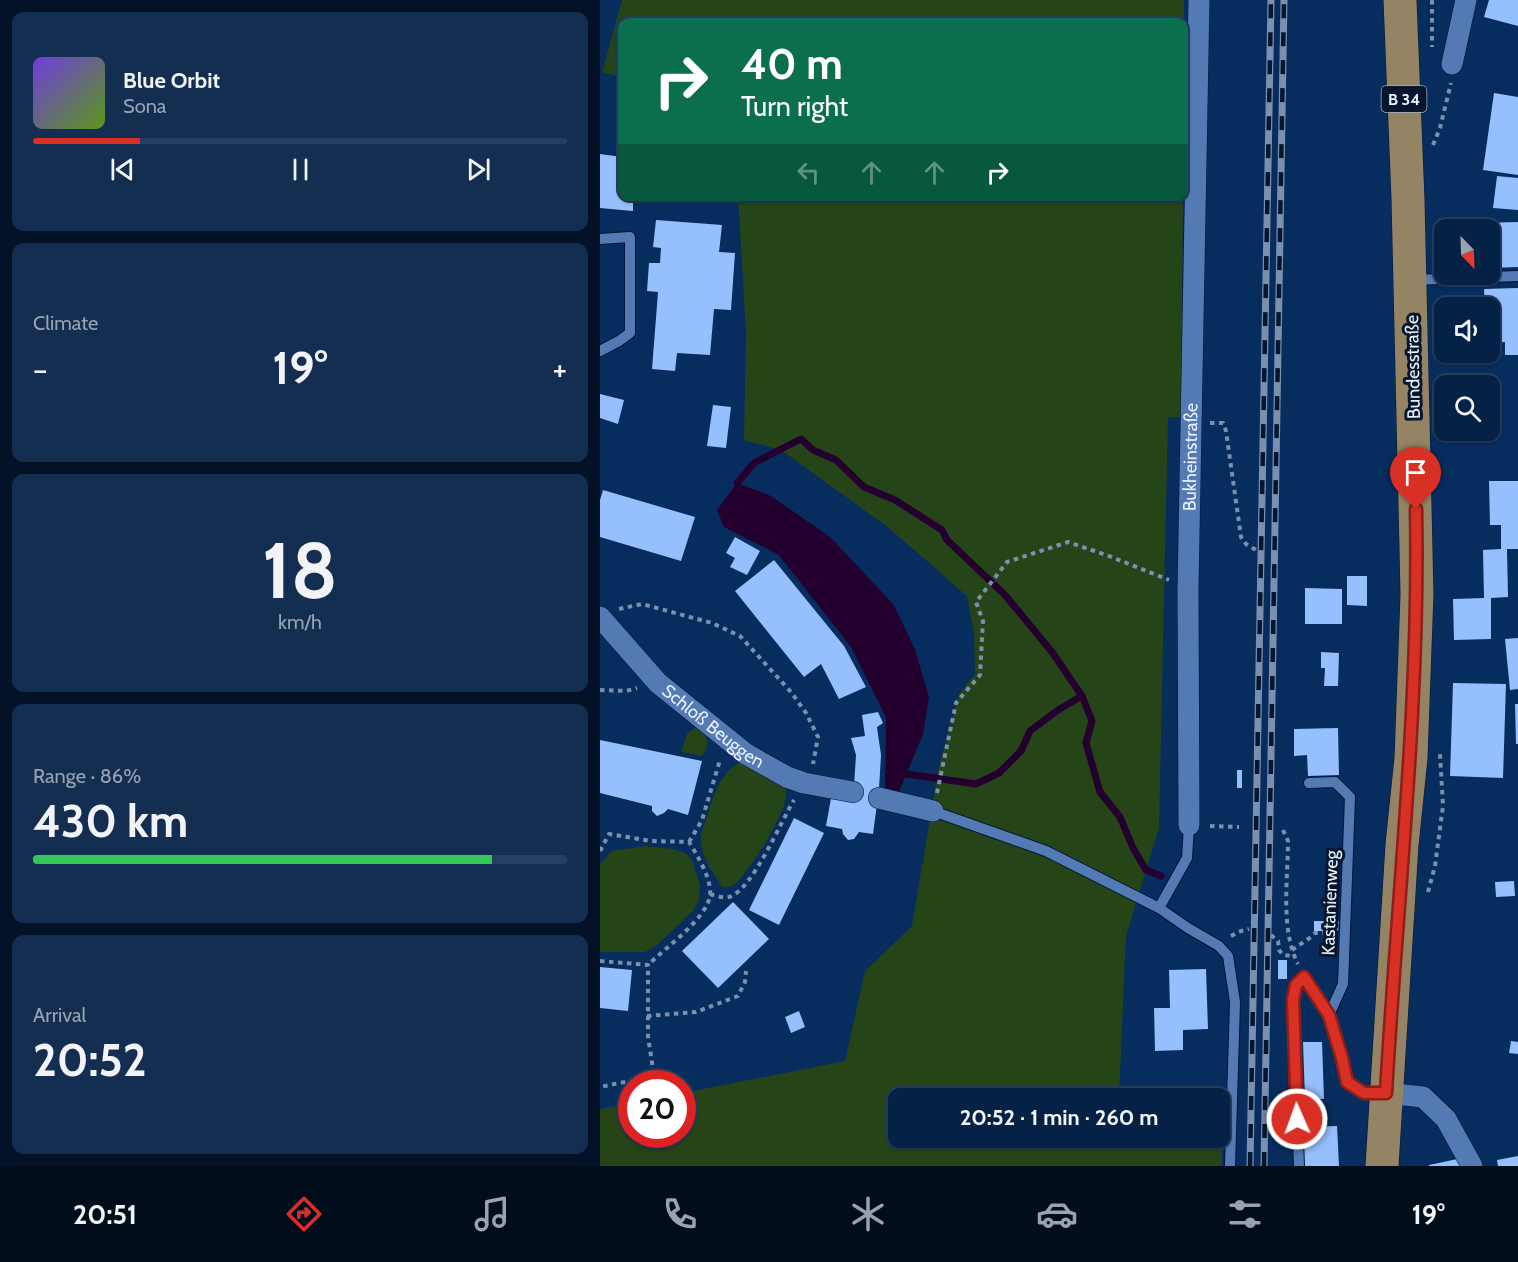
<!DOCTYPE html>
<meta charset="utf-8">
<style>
body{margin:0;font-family:Cabin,sans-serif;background:#132e51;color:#f1f3f6;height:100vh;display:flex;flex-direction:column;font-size:22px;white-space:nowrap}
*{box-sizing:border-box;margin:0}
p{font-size:20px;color:#97a3b3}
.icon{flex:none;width:33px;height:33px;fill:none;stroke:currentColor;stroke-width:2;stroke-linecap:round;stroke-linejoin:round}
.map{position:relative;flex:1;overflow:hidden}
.panel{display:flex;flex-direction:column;gap:12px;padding:12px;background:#031226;width:600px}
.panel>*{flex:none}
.guide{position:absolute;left:18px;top:18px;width:570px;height:183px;border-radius:12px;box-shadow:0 2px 4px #0004,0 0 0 2px #263e5f;background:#0b6e4f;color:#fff;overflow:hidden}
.needle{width:39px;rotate:157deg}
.buttons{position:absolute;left:834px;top:219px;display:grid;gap:12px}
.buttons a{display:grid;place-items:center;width:66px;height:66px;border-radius:12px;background:#052146;box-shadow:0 2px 4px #0004,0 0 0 2px #263e5f;font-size:30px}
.speed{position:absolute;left:18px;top:1070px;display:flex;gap:12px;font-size:30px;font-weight:700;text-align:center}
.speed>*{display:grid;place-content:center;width:78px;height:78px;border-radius:50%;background:#052146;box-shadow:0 2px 4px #0004,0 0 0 2px #263e5f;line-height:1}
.speed .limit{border:9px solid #d22;background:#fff;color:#111}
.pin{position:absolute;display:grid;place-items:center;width:51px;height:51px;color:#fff;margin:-62px -26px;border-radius:50% 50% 50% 0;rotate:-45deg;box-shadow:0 0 6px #0007}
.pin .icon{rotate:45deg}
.me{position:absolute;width:66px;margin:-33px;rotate:358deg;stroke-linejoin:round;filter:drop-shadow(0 0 4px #0008)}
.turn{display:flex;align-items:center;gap:21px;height:126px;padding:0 24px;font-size:27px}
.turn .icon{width:78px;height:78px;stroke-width:2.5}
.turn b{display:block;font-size:42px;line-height:51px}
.lanes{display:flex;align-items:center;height:57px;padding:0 24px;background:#0003;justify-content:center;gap:30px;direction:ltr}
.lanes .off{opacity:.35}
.big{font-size:45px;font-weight:700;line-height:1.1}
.panel .widget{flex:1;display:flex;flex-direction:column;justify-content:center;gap:9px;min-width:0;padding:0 21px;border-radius:12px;background:#132e51}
.panel .dial{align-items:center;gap:0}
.dial b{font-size:78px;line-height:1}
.song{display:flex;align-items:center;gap:18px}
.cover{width:72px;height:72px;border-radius:9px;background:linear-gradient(135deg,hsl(260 70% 55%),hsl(90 70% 35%))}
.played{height:6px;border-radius:3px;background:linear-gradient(90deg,#d93025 20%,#263e5f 20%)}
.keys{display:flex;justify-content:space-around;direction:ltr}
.heat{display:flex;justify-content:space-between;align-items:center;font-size:33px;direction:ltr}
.charge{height:9px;border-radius:4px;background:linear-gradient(90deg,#34c759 86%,#263e5f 0)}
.trip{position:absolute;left:288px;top:1088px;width:342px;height:60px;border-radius:12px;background:#052146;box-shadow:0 2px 4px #0004,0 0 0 2px #263e5f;font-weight:700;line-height:60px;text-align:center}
.tab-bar{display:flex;height:96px;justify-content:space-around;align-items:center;background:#020d1c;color:#97a3b3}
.tab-bar .icon{width:42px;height:42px}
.tab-bar .on{color:#d93025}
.tab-bar b{font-size:27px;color:#f1f3f6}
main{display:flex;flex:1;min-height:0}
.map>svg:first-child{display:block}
.green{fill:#254518}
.water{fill:#24002f}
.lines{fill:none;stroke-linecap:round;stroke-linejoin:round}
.stream{stroke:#24002f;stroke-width:7}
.building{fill:#96c0fd}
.lane-casing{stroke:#001439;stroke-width:12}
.street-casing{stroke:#001439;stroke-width:22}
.primary-casing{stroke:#001439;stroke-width:34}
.path{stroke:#7990af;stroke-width:4;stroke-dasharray:4.5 4.5;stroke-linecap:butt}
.lane{stroke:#537ab3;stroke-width:10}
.street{stroke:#537ab3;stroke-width:21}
.primary{stroke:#948463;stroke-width:33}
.rail-casing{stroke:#7a90b0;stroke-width:7}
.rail{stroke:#07162c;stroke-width:4.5;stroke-dasharray:14;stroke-linecap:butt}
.route-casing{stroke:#8d1f18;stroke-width:15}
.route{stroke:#d93025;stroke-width:10}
.labels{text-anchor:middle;stroke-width:6;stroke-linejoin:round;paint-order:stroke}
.shield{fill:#07162c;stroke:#a5b0c0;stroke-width:1.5}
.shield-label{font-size:16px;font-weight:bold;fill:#e9f2ff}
.street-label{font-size:18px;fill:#e9f2ff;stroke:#07162c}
</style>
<main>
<section class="panel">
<div class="widget">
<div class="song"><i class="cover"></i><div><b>Blue Orbit</b><p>Sona</p></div></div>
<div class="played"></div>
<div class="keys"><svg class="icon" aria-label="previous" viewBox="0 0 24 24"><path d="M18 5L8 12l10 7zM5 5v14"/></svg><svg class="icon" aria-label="pause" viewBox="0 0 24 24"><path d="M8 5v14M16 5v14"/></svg><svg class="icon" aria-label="next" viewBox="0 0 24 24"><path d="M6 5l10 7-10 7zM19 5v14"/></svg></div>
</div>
<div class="widget"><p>Climate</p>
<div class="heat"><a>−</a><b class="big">19°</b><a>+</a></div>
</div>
<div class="widget dial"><b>18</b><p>km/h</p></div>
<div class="widget"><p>Range · 86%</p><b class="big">430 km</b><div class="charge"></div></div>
<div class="widget"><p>Arrival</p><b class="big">20:52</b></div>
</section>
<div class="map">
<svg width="918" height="1166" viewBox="0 0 918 1166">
<rect width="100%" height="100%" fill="#072c5e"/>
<g class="green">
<polygon points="22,0 584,0 584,79 584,22 22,22 22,77 2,72"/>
<polygon points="138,197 583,197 581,417 568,417 559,828 526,936 519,1098 298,1098 298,1137 620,1137 620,1103 622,1103 622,1166 0,1166 0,1109 31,1103 32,1134 82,1134 83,1093 245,1061 265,971 312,926 339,766 359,694 375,674 374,634 367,596 289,528 181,450 144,440 146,331"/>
<path d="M95,728H99C110,738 109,745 102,756L81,752L87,734Z"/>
<path d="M146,760L185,787C186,788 186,796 186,797C184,816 150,871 135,884C131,887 127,888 122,887C112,871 98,853 101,834C111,808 116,769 146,760Z"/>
<polygon points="46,846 73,849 85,853 92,860 100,886 99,899 93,911 57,945 45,952 0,952 0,864 12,851"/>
</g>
<polygon class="water" points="137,483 171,496 230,537 294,605 315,650 329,697 323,734 298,794 285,793 286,717 251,647 179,555 124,527 117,510"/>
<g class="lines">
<g class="stream">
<polyline points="137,483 154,463 201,439 213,450 236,460 264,487 295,500 342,530 347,540 405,595 452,652 482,696 492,721 486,743 500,792 520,817 533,848 546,870 561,876"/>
<polyline points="306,774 376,784 399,773 421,751 430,731 458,710 482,696"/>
</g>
</g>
<g class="building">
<polygon points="889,0 918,0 918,26 884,17"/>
<polygon points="894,93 918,97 918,175 883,170"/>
<polygon points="0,154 22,157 22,196 33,196 33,211 0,208"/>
<polygon points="897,176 918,178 918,210 893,208"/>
<polygon points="56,220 122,225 119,252 135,253 131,310 114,309 110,355 77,353 75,371 52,369 58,292 47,291 49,263 60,263 61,248 53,247"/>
<polygon points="918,222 918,267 890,268 890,230 880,230 880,223"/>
<polygon points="918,288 918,355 905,355 905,342 890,343 890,308 885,308 884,289"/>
<polygon points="0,394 24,400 18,424 0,418"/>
<polygon points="113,405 131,407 126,448 107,446"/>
<polygon points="889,481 918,481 918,549 907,549 908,597 891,598 891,639 854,640 853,599 884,598 883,550 901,549 901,525 890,525"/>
<polygon points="3,490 95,517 81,561 0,537 0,500"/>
<polygon points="135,537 160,551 147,575 130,567 135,558 126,553"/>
<polygon points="174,560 244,646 266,687 239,699 221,664 204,677 135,591"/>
<polygon points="747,576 767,576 767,606 747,605"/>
<polygon points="705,588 742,589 742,624 705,624"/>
<polygon points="918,638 918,689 910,690 905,639"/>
<polygon points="721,652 739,653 738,686 724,686 725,668 721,668"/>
<polygon points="853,683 906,684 903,778 850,776"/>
<polygon points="915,704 918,704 918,744 916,744"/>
<polygon points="278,712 283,723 277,727 281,755 279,789 273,834 259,832 254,839 248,840 243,834 242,829 226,826 231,798 254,786 256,755 251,738 265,736 262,715"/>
<polygon points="738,728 739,775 708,776 707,755 694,756 694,729"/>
<polygon points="0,740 102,761 88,815 68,809 64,813 57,816 52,811 52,806 0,793"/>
<rect x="637" y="770" width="5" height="18"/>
<polygon points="194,818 224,833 179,925 149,910"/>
<polygon points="914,881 915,896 896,897 895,882"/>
<polygon points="133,902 169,939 118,988 82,951"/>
<polygon points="714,921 739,921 738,931 714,931"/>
<rect x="678" y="960" width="9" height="19"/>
<polygon points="0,967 32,970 28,1011 0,1008"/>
<polygon points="606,969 608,1029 583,1030 583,1050 555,1051 554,1008 570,1008 569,970"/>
<polygon points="199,1011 205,1027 191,1033 185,1017"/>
<polygon points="911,1041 918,1042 918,1054 909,1053"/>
<polygon points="703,1042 722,1042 724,1099 705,1099"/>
<polygon points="737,1126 739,1166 704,1166 703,1127"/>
<polygon points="918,1156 918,1166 898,1166 897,1160"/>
<polygon points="862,1158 863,1166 829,1166 829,1165"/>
</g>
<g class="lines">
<g class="lane-casing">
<g id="lane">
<polyline points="0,239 30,237 30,333 19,341 0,351"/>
<polyline points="813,280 918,276"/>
<polyline points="709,783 735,782 750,797 743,984 729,1015"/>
<polyline points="333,811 446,851 559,908 588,928 619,946 628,956 635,1002 630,1166"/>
<polyline points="559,908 587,858 589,825"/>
<polyline points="699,1166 693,1000 696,985 704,977 729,1015 742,1058 747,1081 763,1093 783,1093"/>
</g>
</g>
<g class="street-casing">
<g id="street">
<polyline points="852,64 866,0"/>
<path id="s1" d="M0,617L58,683L146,754L187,777L204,783L253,792"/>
<polyline points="279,798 333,811"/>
<path id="s2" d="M589,825L588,589L599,0"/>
<polyline points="786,1093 823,1097 846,1119 872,1166"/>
</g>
</g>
<g class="primary-casing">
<polyline id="primary" points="782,1166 802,845 811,758 817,594 808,199 800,0"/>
</g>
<g class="path">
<polyline points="832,0 832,47"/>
<polyline points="833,145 840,128 851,83"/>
<polyline points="610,423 623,423 626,431 641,537 646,544 656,550"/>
<polyline points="19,609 42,604 112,623 140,636 191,692 206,713 218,737 213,764"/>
<polyline points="0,690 26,691 37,688"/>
<polyline points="337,793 356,703 380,675 383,621 376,602 407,562 468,542 509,556 569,580"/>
<polyline points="610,826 639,827"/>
<path d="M683,830L688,841C688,879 680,929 698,964"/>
<polyline points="89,842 102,820 120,760"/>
<path d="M0,851L9,834L51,841L89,842C97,855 112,879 110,895C107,919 65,948 48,965"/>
<polyline points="828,892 835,866 843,806 840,754"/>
<path d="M110,894C116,896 123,898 129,897C152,891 181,821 194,800"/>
<polyline points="671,935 678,941 679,950 683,955 694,956"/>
<polyline points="631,936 641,931 649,929"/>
<polyline points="692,950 711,937 715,933 729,933"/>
<polyline points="0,961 48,965 48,1036 54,1076 0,1087"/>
<polyline points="47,1016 96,1012 138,996 145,982 146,971"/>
</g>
<use href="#lane" class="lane"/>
<use href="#street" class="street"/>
<use href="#primary" class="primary"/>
<g class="rail-casing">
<g id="rail">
<polyline points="650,1166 671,0"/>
<polyline points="664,1166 684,0"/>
</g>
</g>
<use href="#rail" class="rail"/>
</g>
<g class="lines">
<g class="route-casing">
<path id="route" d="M697,1119L693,1000L696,985L704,977L729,1015L742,1058L747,1082L764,1093H786C797,899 820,704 816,509"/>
</g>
<use href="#route" class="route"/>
</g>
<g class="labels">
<rect class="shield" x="781.5" y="86" width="45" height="26" rx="4.5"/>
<g class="shield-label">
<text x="804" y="105">B 34</text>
</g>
<g class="street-label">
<text transform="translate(813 367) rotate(-91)" y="6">Bundesstraße</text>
<text dy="6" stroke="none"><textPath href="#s2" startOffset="368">Bukheinstraße</textPath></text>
<text dy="6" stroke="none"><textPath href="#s1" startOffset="158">Schloß Beuggen</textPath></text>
<text transform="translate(730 903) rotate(-88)" y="6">Kastanienweg</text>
</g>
</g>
</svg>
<div class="buttons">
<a><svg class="needle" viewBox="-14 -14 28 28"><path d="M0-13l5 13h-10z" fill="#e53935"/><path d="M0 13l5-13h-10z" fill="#97a3b3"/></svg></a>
<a><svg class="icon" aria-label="sound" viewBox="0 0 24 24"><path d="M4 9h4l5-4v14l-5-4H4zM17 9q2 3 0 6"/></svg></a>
<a><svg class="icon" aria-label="search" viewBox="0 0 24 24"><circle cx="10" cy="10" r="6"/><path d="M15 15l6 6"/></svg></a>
</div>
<div class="speed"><div class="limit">20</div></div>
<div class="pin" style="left:816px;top:509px;background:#d93025"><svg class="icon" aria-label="arrive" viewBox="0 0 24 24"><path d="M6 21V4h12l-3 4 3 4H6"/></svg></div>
<svg class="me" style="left:697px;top:1119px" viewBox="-20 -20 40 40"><circle r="17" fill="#d93025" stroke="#fff" stroke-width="3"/><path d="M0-11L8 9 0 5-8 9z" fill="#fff"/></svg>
<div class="trip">20:52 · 1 min · 260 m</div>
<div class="guide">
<div class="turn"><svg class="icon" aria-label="right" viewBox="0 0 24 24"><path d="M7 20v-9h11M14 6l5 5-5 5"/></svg><div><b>40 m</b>Turn right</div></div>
<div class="lanes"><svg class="icon off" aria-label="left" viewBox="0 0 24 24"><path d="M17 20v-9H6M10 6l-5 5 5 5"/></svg><svg class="icon off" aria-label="ahead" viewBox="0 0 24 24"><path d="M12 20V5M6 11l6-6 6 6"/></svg><svg class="icon off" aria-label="ahead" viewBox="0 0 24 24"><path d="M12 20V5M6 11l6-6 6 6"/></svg><svg class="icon" aria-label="right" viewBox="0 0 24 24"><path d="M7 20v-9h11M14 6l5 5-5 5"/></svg></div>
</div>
</div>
</main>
<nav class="tab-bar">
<b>20:51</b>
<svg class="icon on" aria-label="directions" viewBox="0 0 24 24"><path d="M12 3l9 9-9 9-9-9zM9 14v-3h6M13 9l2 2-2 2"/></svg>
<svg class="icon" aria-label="music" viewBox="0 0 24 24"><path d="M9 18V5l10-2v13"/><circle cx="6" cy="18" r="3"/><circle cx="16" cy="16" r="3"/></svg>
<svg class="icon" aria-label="phone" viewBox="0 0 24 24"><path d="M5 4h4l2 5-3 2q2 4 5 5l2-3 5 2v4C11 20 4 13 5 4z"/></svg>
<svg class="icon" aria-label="climate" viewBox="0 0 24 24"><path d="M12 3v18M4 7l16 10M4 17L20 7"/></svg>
<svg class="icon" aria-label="car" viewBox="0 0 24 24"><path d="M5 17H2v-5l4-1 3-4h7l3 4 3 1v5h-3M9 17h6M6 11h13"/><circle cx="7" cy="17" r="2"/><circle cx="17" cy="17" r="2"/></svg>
<svg class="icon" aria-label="filters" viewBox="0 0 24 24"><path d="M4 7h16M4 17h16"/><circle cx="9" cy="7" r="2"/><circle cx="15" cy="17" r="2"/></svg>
<b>19°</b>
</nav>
